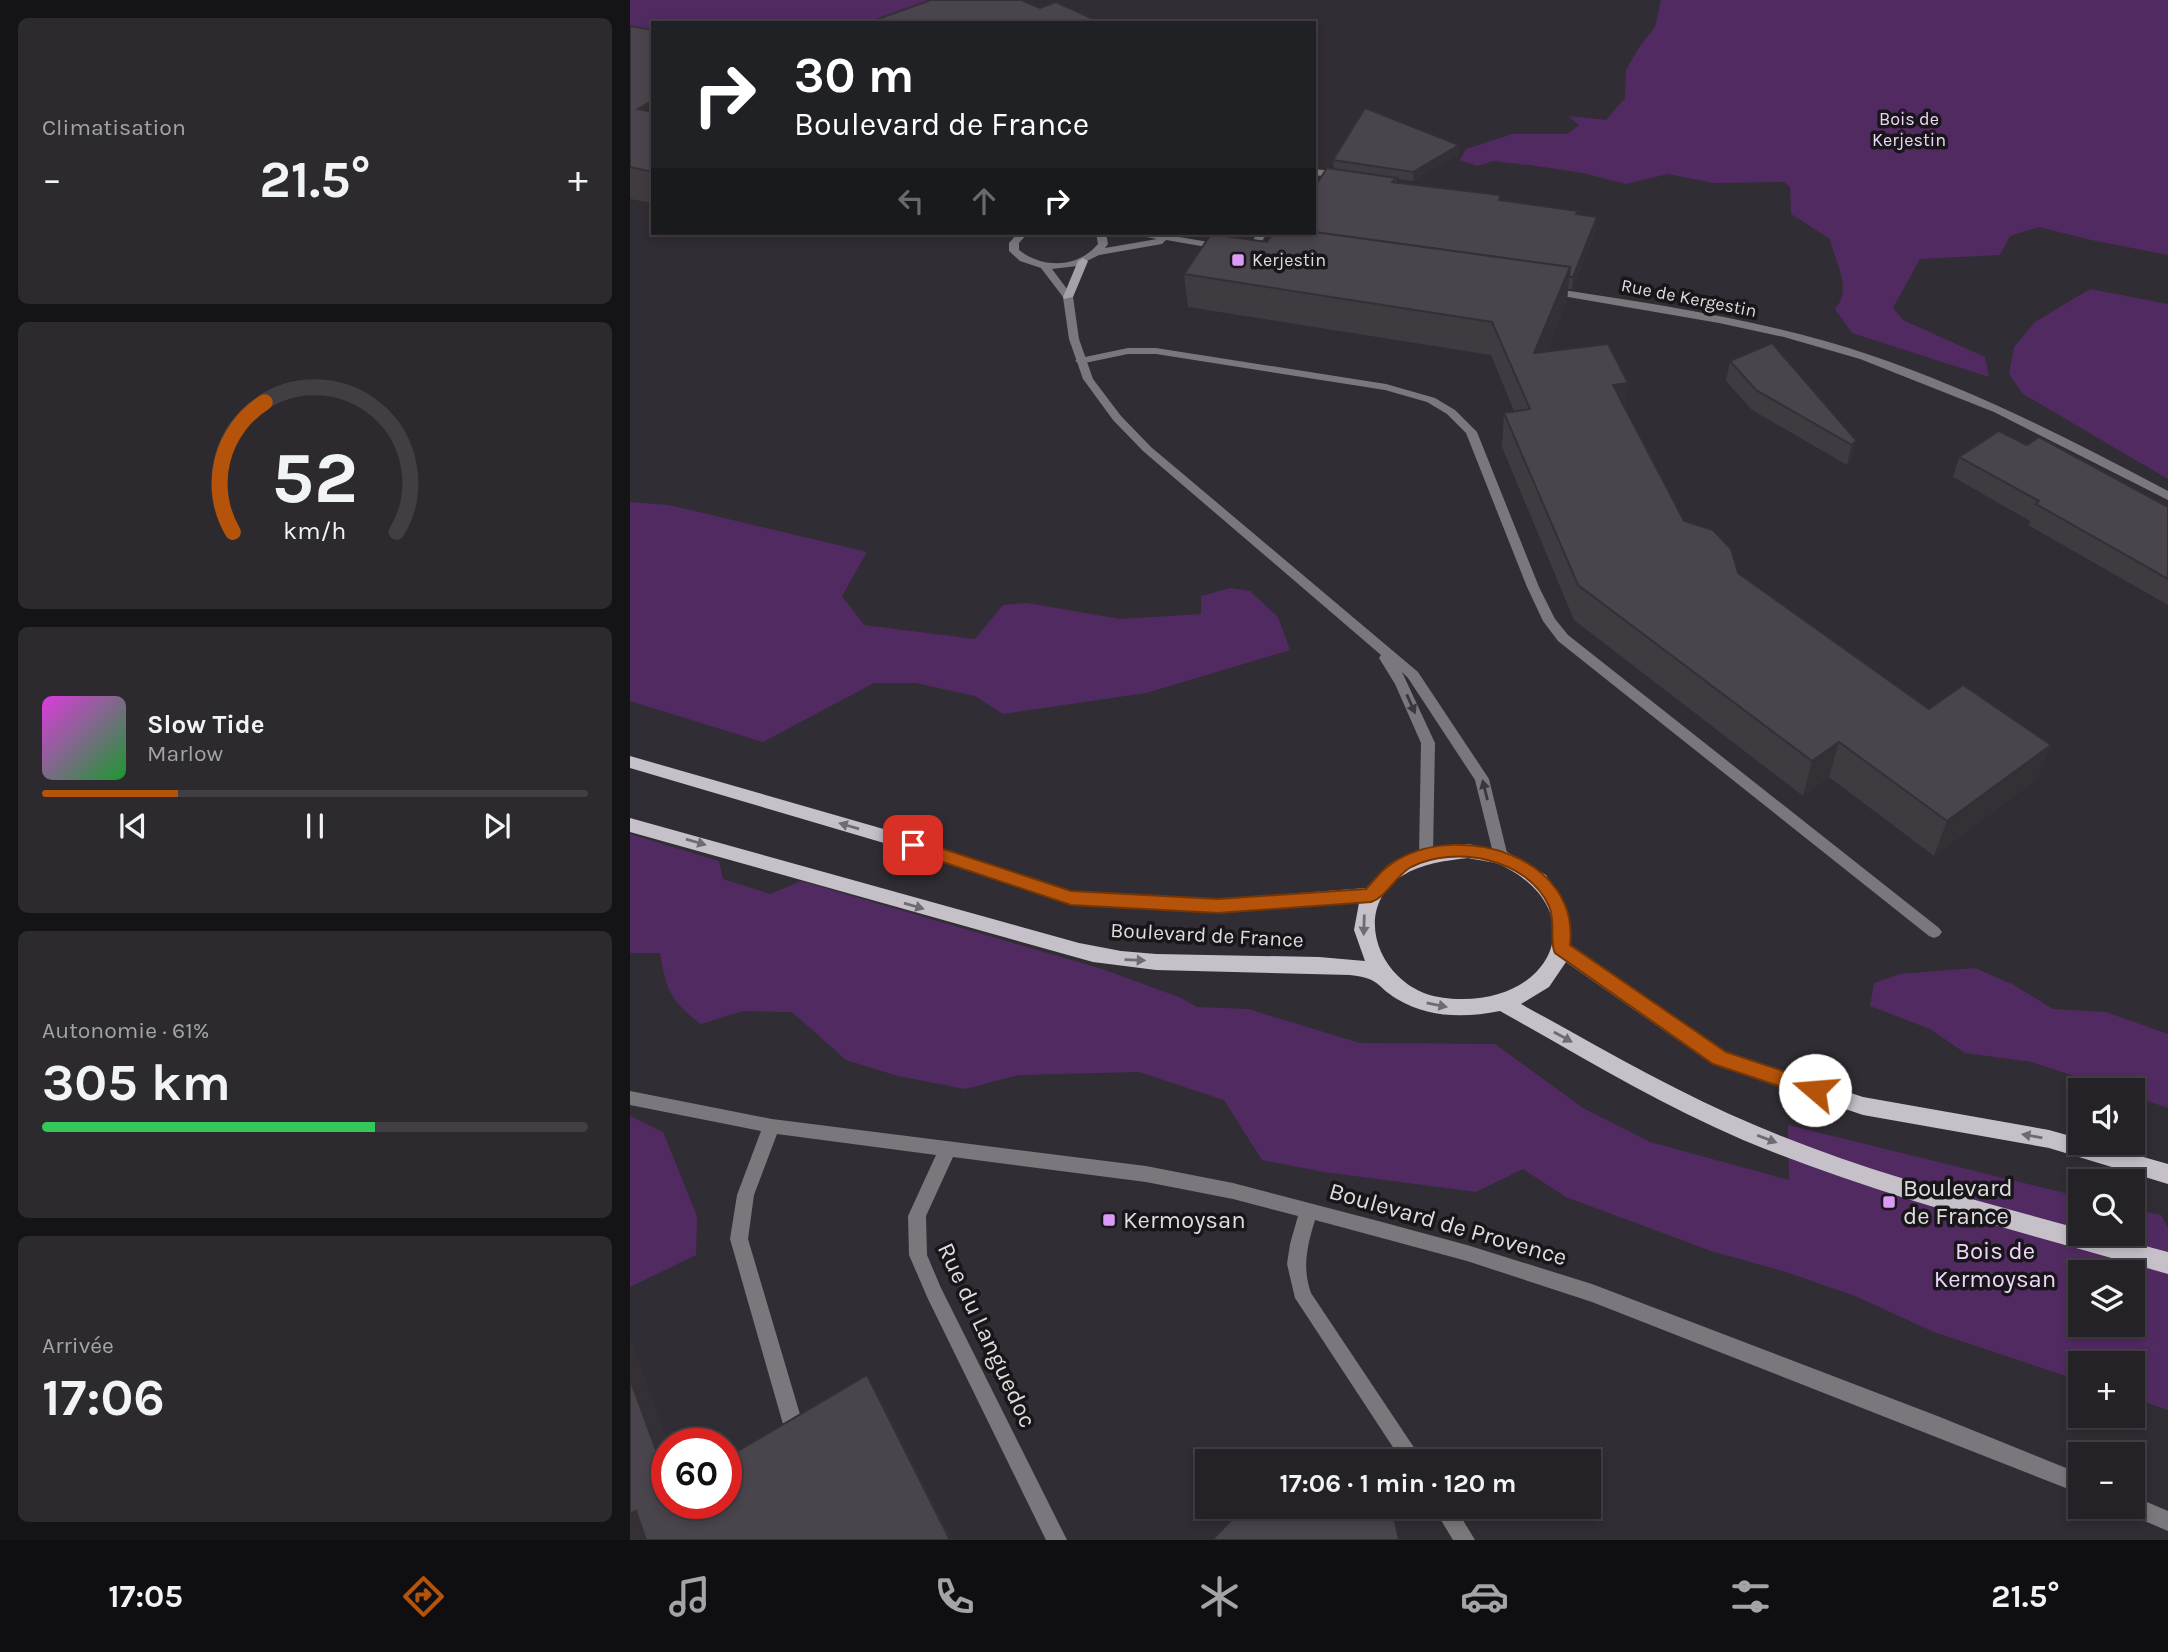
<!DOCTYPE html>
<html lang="fr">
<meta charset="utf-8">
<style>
body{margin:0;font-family:Karla,sans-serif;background:#2d2a2f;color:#f1f3f6;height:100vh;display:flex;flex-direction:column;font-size:26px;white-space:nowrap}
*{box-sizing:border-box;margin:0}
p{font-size:23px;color:#a3a4a7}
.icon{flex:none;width:38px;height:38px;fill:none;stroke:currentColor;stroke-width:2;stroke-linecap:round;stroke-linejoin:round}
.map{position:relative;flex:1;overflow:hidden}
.sheet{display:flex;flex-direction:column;gap:18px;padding:18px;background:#141315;width:630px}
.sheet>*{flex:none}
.hud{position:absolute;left:21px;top:21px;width:665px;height:214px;border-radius:0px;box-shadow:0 4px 10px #0003,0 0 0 2px #423f44;background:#202124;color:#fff;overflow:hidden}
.controls{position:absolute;left:1438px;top:1078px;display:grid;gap:14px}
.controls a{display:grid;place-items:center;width:77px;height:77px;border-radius:0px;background:#252227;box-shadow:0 4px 10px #0003,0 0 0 2px #423f44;font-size:35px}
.speed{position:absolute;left:21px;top:1428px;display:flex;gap:14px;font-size:35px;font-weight:700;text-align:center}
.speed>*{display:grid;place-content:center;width:91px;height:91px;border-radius:50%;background:#252227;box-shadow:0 4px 10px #0003,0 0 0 2px #423f44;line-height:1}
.speed .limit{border:10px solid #d22;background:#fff;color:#111}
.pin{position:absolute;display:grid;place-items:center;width:60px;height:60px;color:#fff;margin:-30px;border-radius:14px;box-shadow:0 4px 10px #0006}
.me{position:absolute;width:77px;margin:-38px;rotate:288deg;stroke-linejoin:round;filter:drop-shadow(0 0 5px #0008)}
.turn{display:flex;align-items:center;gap:24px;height:147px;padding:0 28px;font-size:32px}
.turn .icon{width:91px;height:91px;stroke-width:2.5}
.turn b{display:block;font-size:49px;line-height:60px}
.lanes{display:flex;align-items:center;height:66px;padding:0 28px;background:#0003;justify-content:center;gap:35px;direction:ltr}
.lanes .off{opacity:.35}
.big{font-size:52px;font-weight:700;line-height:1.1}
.sheet .widget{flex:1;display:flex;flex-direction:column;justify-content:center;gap:10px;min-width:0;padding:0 24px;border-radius:10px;background:#2d2a2f}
.sheet .dial{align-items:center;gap:0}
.dial svg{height:182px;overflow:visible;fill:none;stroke:#423f44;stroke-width:7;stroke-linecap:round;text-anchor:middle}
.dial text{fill:#f1f3f6;stroke:none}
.song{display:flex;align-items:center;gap:21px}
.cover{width:84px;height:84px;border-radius:10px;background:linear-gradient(135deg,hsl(300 70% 55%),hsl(130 70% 35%))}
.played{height:7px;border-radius:4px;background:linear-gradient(90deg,#b45309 25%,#423f44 25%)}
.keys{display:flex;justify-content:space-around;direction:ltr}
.heat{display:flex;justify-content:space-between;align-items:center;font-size:38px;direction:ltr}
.charge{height:10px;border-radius:5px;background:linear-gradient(90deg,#34c759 61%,#423f44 0)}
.trip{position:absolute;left:565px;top:1449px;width:406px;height:70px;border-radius:0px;background:#252227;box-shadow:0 4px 10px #0003,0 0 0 2px #423f44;font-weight:700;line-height:70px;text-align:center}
.tabs{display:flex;height:112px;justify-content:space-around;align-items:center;background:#0f0e10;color:#a3a4a7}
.tabs .icon{width:49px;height:49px}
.tabs .selected{color:#b45309}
.tabs b{font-size:32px;color:#f1f3f6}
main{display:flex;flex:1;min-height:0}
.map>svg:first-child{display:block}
.green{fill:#522a62;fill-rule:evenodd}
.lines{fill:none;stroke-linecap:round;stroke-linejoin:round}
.lane{fill:#7a787c;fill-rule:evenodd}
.street{fill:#7a787c;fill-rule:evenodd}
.secondary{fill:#a5a1a7;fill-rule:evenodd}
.primary{fill:#c6c1c9;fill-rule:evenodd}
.wall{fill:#403b41}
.shaded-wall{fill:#343035}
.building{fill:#4a454c;stroke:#343035;stroke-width:2}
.oneway{fill:#3a383c}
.oneway2{fill:#6f6c71}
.route{fill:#b45309;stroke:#753606;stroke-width:2}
.poi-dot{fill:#da9af6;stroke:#181619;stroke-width:2.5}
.labels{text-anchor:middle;stroke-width:7;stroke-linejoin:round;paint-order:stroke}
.far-park-label{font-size:18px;fill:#eed4fb;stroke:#181619}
.far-poi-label{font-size:18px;fill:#dfdce0;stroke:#181619;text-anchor:start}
.far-street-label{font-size:18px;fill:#dfdce0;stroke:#181619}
.street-label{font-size:21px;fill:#dfdce0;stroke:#181619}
.near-poi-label{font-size:24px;fill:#dfdce0;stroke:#181619;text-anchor:start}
.near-street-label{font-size:24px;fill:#dfdce0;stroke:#181619}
.near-park-label{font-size:24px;fill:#eed4fb;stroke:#181619}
</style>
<main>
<section class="sheet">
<div class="widget"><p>Climatisation</p>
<div class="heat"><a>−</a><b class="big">21.5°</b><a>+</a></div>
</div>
<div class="widget dial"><svg viewBox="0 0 100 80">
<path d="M14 69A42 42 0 1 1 86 69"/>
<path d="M14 69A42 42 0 0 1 28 12" stroke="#b45309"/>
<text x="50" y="56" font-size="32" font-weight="700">52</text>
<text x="50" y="72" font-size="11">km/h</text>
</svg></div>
<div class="widget">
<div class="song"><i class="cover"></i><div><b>Slow Tide</b><p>Marlow</p></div></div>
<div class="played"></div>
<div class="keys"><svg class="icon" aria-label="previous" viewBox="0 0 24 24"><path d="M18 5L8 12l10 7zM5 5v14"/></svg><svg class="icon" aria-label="pause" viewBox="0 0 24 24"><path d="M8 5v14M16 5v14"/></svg><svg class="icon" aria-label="next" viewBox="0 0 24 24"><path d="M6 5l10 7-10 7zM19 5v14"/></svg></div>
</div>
<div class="widget"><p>Autonomie · 61%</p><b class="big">305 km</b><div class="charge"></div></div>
<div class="widget"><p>Arrivée</p><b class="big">17:06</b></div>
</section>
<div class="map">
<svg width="1538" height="1540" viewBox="0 0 1538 1540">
<rect width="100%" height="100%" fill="#312d34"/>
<g class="green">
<polygon points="0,0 328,0 273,23 23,23 23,28 0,31"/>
<path d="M1031,0H1538V255L1461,240L1409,227L1380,236L1370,255L1290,259L1263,308L1273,320L1355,357L1359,377L1222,333L1205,309C1223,289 1205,262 1200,239L1161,214L1160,187L1154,182L1084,183L1038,174L996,184L953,173L899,165L863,161L847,166L830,160L836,149L882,134H937L949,125L938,116L976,120L995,98L996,70L1010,46L1025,27Z"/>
<polygon points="1460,289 1538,304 1538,479 1393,394 1379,374 1384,347 1405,322"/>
<polygon points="0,502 39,505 237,552 212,596 234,625 345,639 373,605 397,603 490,619 571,614 571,596 600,588 620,591 648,617 660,650 516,693 373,714 345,696 286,683 244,683 133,742 0,701"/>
<path d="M0,834L89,861L93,879L140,894L171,881L472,969L549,997L567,1007L618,1009L730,1043L865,1044L953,1108L1020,1142L1159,1180L1158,1125L1451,1197V1234H1503V1209L1531,1215L1538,1228V1410L1503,1398V1363H1451V1381L1304,1332L1225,1296L1156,1272L1081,1251L936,1197L893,1169L846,1192L694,1172L632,1160L594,1100L509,1072L389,1075L335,1089L268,1076L216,1060L162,1012L113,1011L71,1024C40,1001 36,989 30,953H0ZM1451,1272H1503V1325H1451Z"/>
<polygon points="1345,968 1384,985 1423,1009 1476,1012 1538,1034 1538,1108 1503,1096 1503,1090 1486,1090 1402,1062 1335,1053 1300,1029 1240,1006 1244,983 1270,974"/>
<polygon points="0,1116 33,1132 67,1216 66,1255 0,1287"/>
</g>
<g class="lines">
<polygon class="lane" points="498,348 526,348 756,384 805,398 825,410 847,432 909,587 925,619 938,635 1309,928 1312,932 1309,936 1304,938 1299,936 928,641 913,621 897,587 836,433 817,414 797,402 755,390 526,354 498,354 450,364 445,361 450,358"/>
<g class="street">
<polygon points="684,169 711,172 716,175 711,178 684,175"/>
<path d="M388,233H398L389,243V250C413,269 448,268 468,244L466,233H476L478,244L475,248L527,239L506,235L504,233H525L597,245V249L594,250L536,240L532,244L469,255L447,266L422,269L443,297L449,339L463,379L491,416L521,447L788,672L859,779L878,857L876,861H866L864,857L845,780L778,678L772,672L805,743L803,854L801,858H791L789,854L791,743L765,684L749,658L751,655L513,451L483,420L453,379L439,339L433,297L411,268L390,261L379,251V243Z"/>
<polygon points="627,233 637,233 625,253 619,253 617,251"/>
<path d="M919,288C1027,304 1136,320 1240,355C1344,390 1442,440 1538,491V500L1364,412L1230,359L1154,337L1089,323L915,293L914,291Z"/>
<path d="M0,1091L142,1119L516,1166L603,1183L752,1222L837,1245L962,1284L1310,1417L1451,1474V1494L962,1302L837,1261L685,1220C677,1246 672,1268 681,1293L793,1461H772L665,1298L657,1264L660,1244L668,1216L603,1199L516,1182L323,1157L296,1216L297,1255L311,1288L437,1540H416L298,1299L279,1255L278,1216L306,1155L147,1134L124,1195L118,1239L177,1438L174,1445L167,1448L160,1445L157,1438L100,1239L107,1195L131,1131L0,1105Z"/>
<polygon points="1503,1496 1538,1511 1538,1531 1496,1513 1493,1507 1503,1507"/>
<polygon points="803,1507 825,1507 845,1540 823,1540"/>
</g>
<polygon class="secondary" points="453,258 458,261 443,297 434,299 433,297 448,261"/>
<path class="primary" d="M0,756L257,830L441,891L588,899L737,888L757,866L799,849L838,844L877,852L916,875L939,916L941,945L1096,1052L1233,1097L1419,1130L1451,1139V1143H1464L1538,1164V1184L1419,1148L1233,1115L1082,1064L936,962L919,987L891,1004C968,1046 1045,1092 1127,1126C1231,1170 1341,1199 1451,1229V1234H1470L1538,1252V1274C1395,1233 1251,1197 1113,1140C1029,1104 950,1056 870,1011C835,1018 798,1018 767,999C744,985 752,979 720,975L526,970L463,962L0,832V818L449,943L491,951L526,954L689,957L735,961L724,930L729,903L588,913L441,905L254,843L0,768ZM838,858C850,861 865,861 875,867C961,912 924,1000 831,999C806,999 785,993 768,976C739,948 734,900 772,876C792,863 815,861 838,858Z"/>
</g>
<g class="wall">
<polygon points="0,26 23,30 23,203 0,199"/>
<polygon points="829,154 783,181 767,179 767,182 870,200 948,211 947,214 967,217 966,229 942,289 938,289 937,300 916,352 998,383 995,409 1054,521 1108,573 1299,709 1421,745 1406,780 1304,856 1199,777 1173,796 944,620 872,447 874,413 884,411 861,355 558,307 554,274 637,242 684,233 704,169 703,160"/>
<polygon points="1100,361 1226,440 1221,460 1217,465 1122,410 1096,381"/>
<polygon points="1397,445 1538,507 1538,605 1398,525 1400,521 1323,477 1329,457"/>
</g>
<g class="shaded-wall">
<polygon points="23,100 23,140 8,109"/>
<polygon points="829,145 829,154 783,181 783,172"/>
<polygon points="967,217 966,229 942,289 943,277"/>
<polygon points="940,267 937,300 902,387 904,353"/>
<polygon points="998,383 994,417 983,385"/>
<polygon points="1226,440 1221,460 1217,465 1222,445"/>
<polygon points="1209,742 1199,777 1173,796 1182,761"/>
<polygon points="1421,745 1406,780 1304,856 1317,821"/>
<polygon points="0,1338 39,1444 37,1444 37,1480 0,1379"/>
<polygon points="237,1375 256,1407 323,1540 320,1540"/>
<polygon points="6,1511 33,1540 0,1540 0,1514"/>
</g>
<g class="building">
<polygon points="301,0 391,0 410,8 426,2 472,23 237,23"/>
<polygon points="0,26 23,30 23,100 8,109 23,112 23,172 0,167"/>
<polygon points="735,108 829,145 783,172 703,160"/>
<polygon points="697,168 767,178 762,182 870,195 869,200 948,211 946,214 967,217 943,277 939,277 940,267 684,232 684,188"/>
<polygon points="684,232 940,267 904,353 978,344 998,383 983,385 1054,521 1083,530 1101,549 1108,573 1299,709 1333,685 1421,745 1317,821 1209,742 1182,761 948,585 874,413 900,409 862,322 554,274 581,234 637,242 643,233 684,233"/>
<polygon points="1142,343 1226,440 1222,445 1126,390 1100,361"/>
<polygon points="1369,431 1397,445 1409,437 1538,507 1538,579 1406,504 1409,501 1329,457"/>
<polygon points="237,1375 320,1540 16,1540 6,1511 0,1514 0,1379 37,1480 37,1503 96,1503 96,1458"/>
<polygon points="614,1507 747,1507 764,1517 769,1540 582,1540"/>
</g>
<defs><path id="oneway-solid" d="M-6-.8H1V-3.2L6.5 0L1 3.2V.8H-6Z" transform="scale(1.75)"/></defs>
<g class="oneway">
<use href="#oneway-solid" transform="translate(781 704) rotate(66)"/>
<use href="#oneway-solid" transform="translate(855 790) rotate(-104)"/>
</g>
<g class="oneway2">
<use href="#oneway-solid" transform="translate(219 826) rotate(-164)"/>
<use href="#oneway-solid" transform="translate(66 842) rotate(16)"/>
<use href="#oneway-solid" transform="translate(284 906) rotate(16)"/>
<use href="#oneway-solid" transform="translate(734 925) rotate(92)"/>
<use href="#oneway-solid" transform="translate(505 960) rotate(2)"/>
<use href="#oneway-solid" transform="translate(807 1005) rotate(11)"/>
<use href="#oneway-solid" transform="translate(933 1037) rotate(29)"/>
<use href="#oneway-solid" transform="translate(1402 1136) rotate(-170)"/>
<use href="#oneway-solid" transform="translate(1137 1139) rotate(21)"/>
</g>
<path class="route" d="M283,839L441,891L588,899L736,889C746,878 754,867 767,860C832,822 950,857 940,945L1096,1052L1192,1084L1194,1090L1192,1096L1185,1098L1083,1064L925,953C919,942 926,922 919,906C897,858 825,845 781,867C765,876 757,897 741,902L588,913L441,905L277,850L275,845L277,841Z"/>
<g class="poi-dot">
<rect x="601" y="253" width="14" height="14" rx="3.5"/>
<rect x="1252" y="1195" width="14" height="14" rx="3.5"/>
<rect x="472" y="1213" width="14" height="14" rx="3.5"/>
</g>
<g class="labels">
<g class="far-park-label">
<text x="1279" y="125">Bois de<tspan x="1279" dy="21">Kerjestin</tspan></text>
</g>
<g class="far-poi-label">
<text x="622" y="266">Kerjestin</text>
</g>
<g class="far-street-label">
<text transform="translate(1059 298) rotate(11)" y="6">Rue de Kergestin</text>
</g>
<g class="street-label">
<text transform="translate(577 935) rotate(3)" y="7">Boulevard de France</text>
</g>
<g class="near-poi-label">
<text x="1273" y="1196">Boulevard<tspan x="1273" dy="28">de France</tspan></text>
<text x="493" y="1228">Kermoysan</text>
</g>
<g class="near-street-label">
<text transform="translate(818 1224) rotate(16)" y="8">Boulevard de Provence</text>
<text transform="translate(357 1335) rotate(65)" y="8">Rue du Languedoc</text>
</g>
<g class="near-park-label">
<text x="1365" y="1259">Bois de<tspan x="1365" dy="28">Kermoysan</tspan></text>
</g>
</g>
</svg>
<div class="controls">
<a><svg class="icon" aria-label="sound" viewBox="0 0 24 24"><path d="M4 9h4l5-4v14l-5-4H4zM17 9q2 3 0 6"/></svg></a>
<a><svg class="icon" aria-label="search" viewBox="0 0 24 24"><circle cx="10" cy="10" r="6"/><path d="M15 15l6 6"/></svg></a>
<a><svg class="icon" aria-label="layers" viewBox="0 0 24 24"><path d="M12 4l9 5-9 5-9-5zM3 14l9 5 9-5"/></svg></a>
<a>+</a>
<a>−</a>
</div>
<div class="speed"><div class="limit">60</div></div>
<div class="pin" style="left:283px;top:845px;background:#d93025"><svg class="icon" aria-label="arrive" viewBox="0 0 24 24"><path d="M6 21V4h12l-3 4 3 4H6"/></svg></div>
<svg class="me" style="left:1185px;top:1090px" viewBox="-20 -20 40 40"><circle r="19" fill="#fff"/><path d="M0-13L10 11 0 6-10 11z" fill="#b45309"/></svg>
<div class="trip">17:06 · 1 min · 120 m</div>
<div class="hud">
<div class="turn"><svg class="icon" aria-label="right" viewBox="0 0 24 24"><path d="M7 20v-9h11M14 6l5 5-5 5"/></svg><div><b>30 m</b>Boulevard de France</div></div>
<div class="lanes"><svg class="icon off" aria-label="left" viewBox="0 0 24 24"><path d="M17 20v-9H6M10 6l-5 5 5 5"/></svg><svg class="icon off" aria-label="ahead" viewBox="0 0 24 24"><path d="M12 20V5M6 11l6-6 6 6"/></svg><svg class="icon" aria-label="right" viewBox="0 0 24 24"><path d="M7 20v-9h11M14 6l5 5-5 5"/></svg></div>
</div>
</div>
</main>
<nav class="tabs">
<b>17:05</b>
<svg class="icon selected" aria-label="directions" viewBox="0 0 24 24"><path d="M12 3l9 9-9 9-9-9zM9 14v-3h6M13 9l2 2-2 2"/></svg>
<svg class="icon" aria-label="music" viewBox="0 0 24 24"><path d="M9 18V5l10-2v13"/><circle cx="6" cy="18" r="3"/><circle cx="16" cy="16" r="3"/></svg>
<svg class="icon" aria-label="phone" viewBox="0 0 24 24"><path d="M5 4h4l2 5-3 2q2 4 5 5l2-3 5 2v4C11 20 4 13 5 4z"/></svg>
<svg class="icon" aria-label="climate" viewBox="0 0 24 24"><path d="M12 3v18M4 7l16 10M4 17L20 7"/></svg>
<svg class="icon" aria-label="car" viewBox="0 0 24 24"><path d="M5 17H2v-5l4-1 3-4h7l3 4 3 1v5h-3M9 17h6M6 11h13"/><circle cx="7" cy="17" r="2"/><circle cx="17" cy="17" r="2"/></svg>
<svg class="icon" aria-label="filters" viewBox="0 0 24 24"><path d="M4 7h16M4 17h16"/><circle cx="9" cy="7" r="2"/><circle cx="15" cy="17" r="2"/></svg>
<b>21.5°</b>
</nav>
